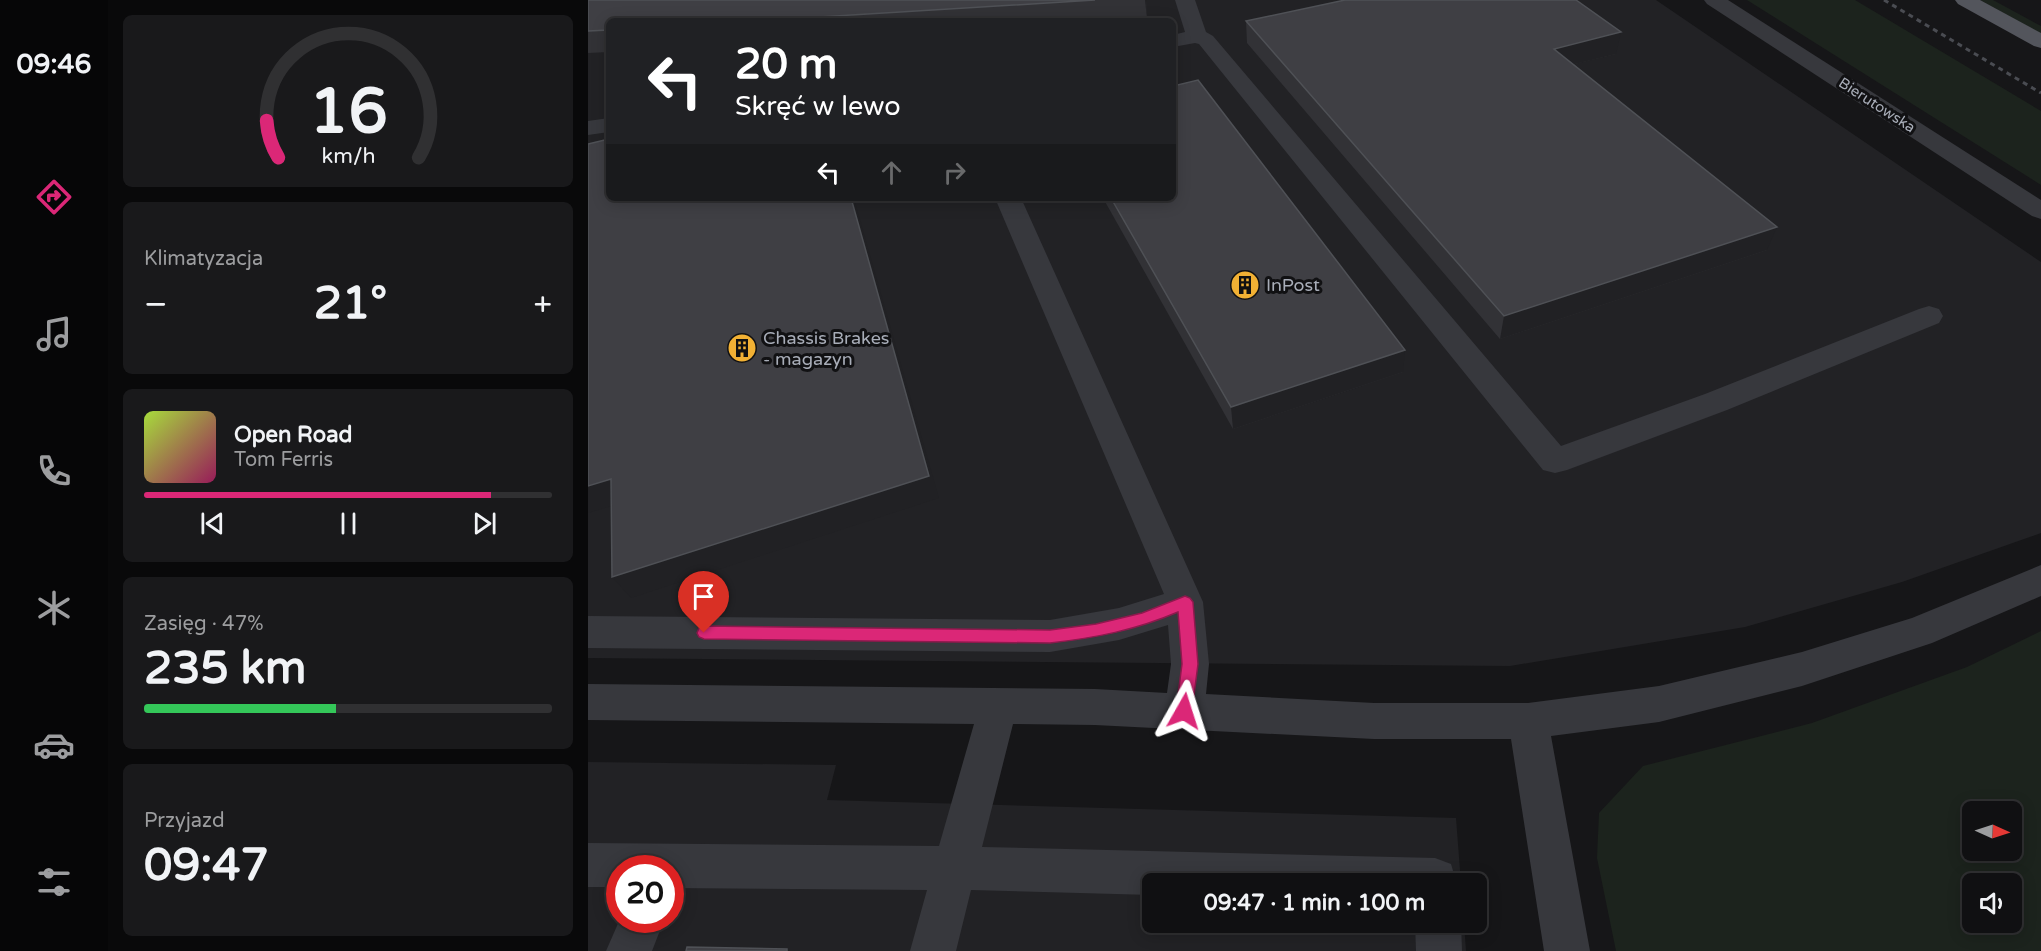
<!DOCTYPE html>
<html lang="pl">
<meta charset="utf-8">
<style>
body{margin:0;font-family:"Varela Round",sans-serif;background:#19191b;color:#f1f3f6;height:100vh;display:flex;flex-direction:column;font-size:22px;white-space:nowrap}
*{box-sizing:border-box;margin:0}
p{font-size:20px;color:#9c9d9f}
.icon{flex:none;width:33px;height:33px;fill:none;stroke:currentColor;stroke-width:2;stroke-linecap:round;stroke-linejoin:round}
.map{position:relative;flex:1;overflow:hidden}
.panel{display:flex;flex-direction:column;gap:15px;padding:15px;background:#09090a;width:480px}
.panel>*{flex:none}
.top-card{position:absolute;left:18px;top:18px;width:570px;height:183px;border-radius:9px;box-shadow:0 3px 15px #0003,0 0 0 2px #303032;background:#202124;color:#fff;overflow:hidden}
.needle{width:39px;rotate:93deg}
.tools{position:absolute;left:1374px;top:801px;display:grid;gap:12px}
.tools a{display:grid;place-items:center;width:60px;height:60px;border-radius:9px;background:#101012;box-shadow:0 3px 15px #0003,0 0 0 2px #303032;font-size:30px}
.speed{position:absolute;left:18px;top:855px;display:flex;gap:12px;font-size:30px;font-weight:700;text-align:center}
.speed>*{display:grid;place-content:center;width:78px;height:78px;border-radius:50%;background:#101012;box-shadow:0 3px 15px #0003,0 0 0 2px #303032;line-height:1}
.speed .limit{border:9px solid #d22;background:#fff;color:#111}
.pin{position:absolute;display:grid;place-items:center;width:51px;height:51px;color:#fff;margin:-62px -26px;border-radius:50% 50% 50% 0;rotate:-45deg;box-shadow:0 0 6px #0007}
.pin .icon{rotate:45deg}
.me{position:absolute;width:66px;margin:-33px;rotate:6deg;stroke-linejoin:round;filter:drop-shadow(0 0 4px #0008)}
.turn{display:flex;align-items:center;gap:21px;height:126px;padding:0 30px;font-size:27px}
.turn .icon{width:78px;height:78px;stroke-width:2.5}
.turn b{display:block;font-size:42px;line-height:51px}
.lanes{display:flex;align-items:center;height:57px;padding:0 30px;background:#0003;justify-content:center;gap:30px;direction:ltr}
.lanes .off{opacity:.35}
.big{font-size:45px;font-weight:700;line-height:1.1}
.panel .card{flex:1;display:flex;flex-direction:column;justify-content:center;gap:9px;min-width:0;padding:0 21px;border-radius:9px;background:#19191b}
.panel .dial{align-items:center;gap:0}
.dial svg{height:156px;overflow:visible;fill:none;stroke:#303032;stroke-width:7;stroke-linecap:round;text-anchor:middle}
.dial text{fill:#f1f3f6;stroke:none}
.song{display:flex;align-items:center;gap:18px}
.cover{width:72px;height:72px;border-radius:9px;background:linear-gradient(135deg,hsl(80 70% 55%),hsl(330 70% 35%))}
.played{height:6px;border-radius:3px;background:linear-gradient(90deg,#db2777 85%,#303032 85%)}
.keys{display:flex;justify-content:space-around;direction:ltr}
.heat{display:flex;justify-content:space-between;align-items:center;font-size:33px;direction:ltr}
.charge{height:9px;border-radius:4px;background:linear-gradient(90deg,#34c759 47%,#303032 0)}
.trip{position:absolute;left:554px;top:873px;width:345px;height:60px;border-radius:9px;background:#101012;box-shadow:0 3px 15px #0003,0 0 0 2px #303032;font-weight:700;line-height:60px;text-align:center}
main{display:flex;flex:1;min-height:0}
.tabs{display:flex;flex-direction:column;width:108px;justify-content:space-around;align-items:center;background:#060607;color:#9c9d9f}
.tabs .icon{width:42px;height:42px}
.tabs .on{color:#db2777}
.tabs b{font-size:27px;color:#f1f3f6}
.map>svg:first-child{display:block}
.built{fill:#222225;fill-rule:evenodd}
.green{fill:#1c231d;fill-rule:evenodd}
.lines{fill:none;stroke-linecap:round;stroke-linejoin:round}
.minor{fill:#37383d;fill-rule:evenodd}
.major{fill:#53555c;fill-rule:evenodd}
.rail{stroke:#4a4c52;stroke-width:3;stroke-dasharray:5 4.5;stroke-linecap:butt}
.wall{fill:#323236}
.shaded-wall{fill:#212124}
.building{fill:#3f3f44;stroke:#4f5156;stroke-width:1.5}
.route{fill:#db2777;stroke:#8e194d;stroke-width:1.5}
.labels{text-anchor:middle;stroke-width:6;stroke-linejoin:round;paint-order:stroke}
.far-street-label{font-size:15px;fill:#a8adb8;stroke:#111113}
.poi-label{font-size:18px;fill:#a8adb8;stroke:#111113;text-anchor:start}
</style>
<main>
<nav class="tabs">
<b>09:46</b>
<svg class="icon on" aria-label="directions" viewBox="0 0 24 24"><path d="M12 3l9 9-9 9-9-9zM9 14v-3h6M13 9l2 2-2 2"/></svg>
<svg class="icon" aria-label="music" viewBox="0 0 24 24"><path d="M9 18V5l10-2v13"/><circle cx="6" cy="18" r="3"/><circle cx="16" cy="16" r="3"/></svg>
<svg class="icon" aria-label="phone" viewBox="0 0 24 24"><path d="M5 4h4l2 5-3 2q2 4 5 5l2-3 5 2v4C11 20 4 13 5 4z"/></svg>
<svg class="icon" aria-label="climate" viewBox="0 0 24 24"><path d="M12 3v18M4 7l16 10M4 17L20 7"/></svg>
<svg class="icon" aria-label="car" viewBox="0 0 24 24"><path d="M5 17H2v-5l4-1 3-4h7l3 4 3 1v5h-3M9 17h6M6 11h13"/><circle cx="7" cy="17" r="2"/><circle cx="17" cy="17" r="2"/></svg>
<svg class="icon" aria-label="filters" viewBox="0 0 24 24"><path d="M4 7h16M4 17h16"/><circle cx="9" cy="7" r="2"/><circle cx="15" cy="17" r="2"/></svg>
</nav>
<section class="panel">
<div class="card dial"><svg viewBox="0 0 100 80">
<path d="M14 69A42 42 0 1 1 86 69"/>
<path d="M14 69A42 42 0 0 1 8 50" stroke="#db2777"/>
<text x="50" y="56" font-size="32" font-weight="700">16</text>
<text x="50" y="72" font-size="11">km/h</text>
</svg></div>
<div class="card"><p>Klimatyzacja</p>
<div class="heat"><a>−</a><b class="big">21°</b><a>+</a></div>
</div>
<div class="card">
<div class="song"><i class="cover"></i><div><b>Open Road</b><p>Tom Ferris</p></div></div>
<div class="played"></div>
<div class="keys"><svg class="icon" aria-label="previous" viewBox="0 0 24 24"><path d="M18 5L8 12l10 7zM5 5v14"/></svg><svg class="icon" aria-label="pause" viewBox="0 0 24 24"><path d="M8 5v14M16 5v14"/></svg><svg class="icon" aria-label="next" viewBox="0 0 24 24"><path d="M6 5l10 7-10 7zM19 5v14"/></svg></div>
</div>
<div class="card"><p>Zasięg · 47%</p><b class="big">235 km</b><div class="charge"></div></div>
<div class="card"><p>Przyjazd</p><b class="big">09:47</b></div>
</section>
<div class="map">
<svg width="1453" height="951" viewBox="0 0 1453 951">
<rect width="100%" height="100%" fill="#161618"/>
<g class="built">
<path d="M0,0H1068L1453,262V533L1314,582L1157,627L922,666L0,658ZM21,21H585V198H21Z"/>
<path d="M0,762L248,765L239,800L868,818L873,883L564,884V922L876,923L878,951H0ZM32,868H82V920H32Z"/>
</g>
<g class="green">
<polygon points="1159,0 1267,0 1453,111 1453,185"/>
<polygon points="1392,0 1405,0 1453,26 1453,34"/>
<path d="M1453,631V951H1028L1009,858L1011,813L1055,766L1224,723L1379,667ZM1384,812H1424V850H1384ZM1384,884H1424V922H1384Z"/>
</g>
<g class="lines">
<g class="minor">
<polygon points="587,0 607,0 618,32 625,36 973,446 1117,394 1331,309 1341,306 1351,309 1355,316 1351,323 1139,410 979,470 967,473 955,470 611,44 607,43 585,47 585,35 597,32"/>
<polygon points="1116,0 1140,0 1453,200 1453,219 1444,216 1119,4"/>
<polygon points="21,118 21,132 0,135 0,121"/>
<polygon points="407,198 433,198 615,602 621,664 618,694 786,703 940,703 1071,686 1214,652 1324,618 1453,565 1453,596 1344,643 1214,686 1071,722 963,736 1002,951 956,951 923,739 786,739 507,725 425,724 394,847 847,858 863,864 869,884 564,884 564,895 383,890 368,951 322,951 339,890 82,888 82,868 32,868 32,887 0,887 0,843 351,846 386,724 0,720 0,684 507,689 579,693 583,664 580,625 531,640 462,652 0,648 0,616 462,620 531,608 576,594"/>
<polygon points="32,919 76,920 64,951 18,951"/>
<polygon points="827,922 873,922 874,951 828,951"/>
</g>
<polygon class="major" points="1367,0 1392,0 1453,33 1453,48 1446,46 1370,4"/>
<polyline class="rail" points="1296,0 1453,93"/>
</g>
<g class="wall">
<polygon points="0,0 558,0 559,18 510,21 21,21 21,52 0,53"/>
<polygon points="658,21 1028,54 986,64 1179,250 912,339 659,43"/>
<polygon points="515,198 585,198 815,372 645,429"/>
</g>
<g class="shaded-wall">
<polygon points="557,0 558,0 559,18"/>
<polygon points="1033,32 1028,54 962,70 966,49"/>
<polygon points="263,198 266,198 351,498 43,598 24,577"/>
<polygon points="1189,227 1179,250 912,339 916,316"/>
<polygon points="817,350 815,372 645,429 643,407"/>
<polygon points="23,479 41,501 0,513 0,486"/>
</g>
<g class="building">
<polygon points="0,0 507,0 167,21 21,21 21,30 0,31"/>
<polygon points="757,0 988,0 1033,32 966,49 1189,227 916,316 658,21"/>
<polygon points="610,80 817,350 643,407 523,198 585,198 585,86"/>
<polygon points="21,139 21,198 263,198 341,476 24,577 23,479 0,486 0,144"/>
<polygon points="99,947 199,949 199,951 98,951"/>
</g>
<path class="route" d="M597,596L602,598L605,602L610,664L604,711L602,716L596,719L590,716L588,711L594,664L590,612C548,630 507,638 462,643L116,639L111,637L109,633L111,628L116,626L462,630L508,624L554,613Z"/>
<defs>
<g id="building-disc" transform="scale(1.5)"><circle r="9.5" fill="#f2b134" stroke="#111113"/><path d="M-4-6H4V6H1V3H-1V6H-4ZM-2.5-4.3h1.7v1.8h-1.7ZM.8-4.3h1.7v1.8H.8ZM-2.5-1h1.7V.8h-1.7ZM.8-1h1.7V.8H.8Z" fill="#111"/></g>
</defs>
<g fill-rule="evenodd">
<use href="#building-disc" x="657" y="285"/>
<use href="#building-disc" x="154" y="348"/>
</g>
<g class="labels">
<g class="far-street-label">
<text transform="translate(1289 105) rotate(33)" y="5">Bierutowska</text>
</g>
<g class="poi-label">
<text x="678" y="291">InPost</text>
<text x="175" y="344">Chassis Brakes<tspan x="175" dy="21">- magazyn</tspan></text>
</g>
</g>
</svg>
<div class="tools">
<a><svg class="needle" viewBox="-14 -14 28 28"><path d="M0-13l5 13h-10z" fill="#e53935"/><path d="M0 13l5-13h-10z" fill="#9c9d9f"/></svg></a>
<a><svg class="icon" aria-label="sound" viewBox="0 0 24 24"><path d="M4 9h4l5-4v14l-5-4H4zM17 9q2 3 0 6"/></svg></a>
</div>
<div class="speed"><div class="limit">20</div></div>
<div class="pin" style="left:116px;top:633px;background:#d93025"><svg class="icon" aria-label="arrive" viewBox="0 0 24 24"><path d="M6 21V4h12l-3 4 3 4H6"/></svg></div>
<svg class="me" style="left:596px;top:711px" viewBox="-20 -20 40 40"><path d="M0-17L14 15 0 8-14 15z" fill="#db2777" stroke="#fff" stroke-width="4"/></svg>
<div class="trip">09:47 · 1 min · 100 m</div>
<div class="top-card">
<div class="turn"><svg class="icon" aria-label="left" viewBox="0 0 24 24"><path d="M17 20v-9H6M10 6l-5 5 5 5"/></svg><div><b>20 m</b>Skręć w lewo</div></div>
<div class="lanes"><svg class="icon" aria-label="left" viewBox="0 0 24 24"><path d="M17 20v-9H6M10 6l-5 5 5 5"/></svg><svg class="icon off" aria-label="ahead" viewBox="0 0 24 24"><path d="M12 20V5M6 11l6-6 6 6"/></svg><svg class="icon off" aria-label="right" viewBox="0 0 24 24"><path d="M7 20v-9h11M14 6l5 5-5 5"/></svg></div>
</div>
</div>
</main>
